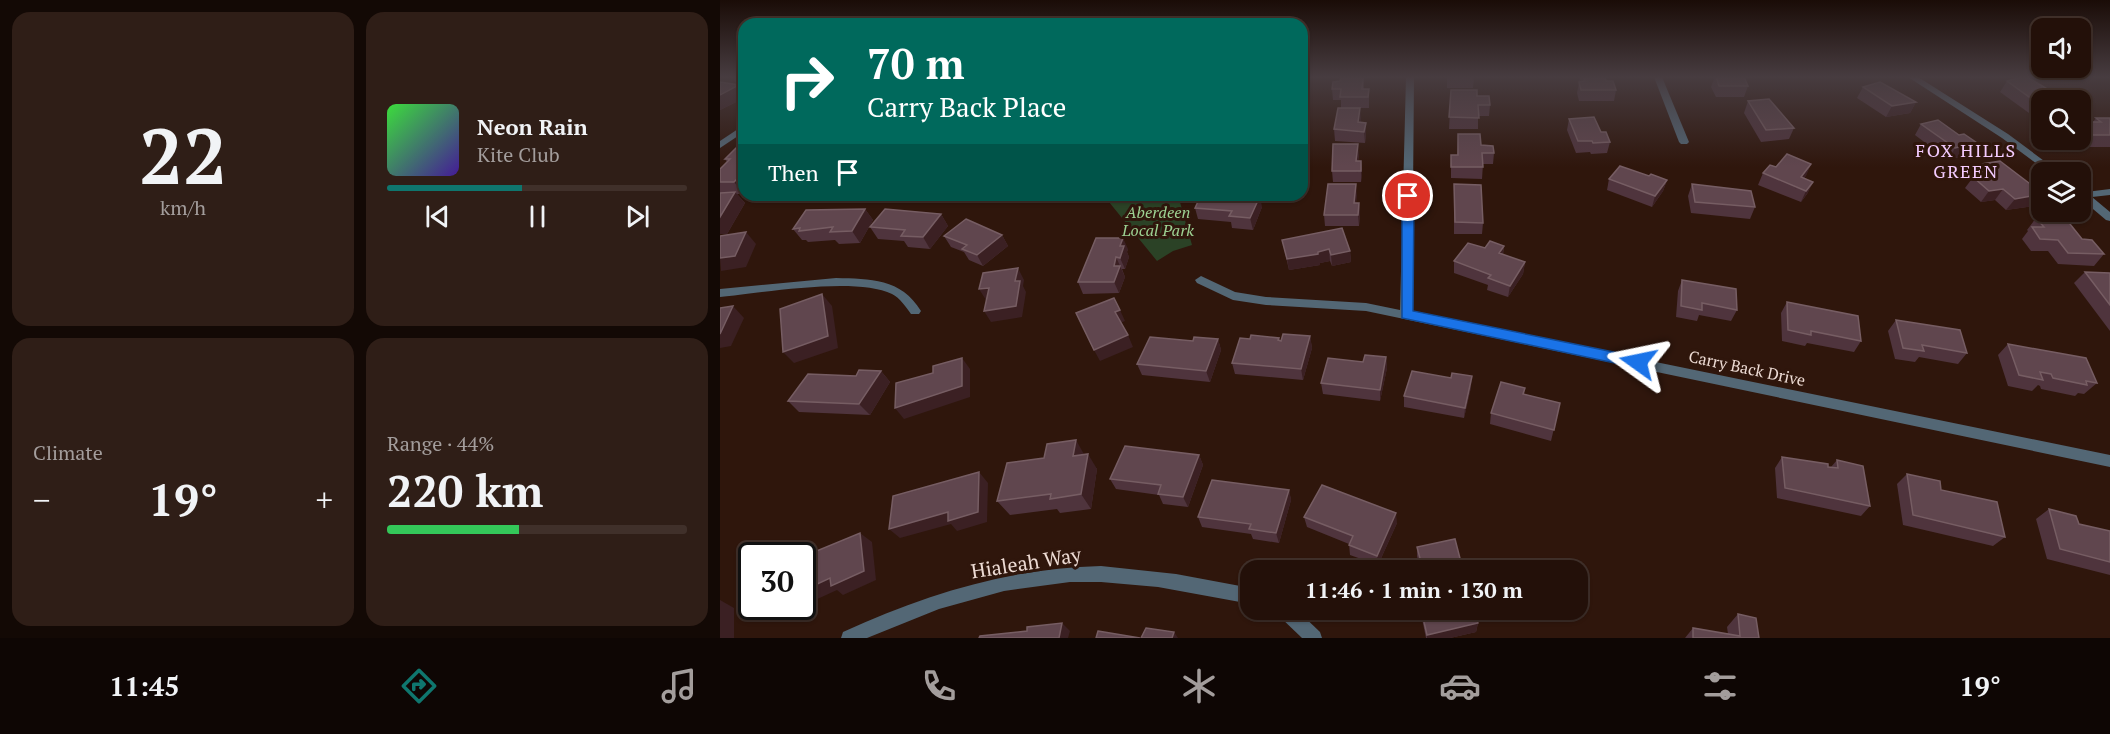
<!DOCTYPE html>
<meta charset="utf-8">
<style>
body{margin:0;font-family:"PT Serif",serif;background:#2f1e17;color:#f1f3f6;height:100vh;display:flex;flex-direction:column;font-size:22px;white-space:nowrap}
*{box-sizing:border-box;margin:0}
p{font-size:20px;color:#a39d9c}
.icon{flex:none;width:33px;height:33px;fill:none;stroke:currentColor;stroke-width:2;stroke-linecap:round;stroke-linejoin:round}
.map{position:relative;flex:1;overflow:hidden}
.panel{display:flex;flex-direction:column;gap:12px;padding:12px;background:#130905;width:720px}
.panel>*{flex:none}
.hud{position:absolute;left:18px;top:18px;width:570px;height:183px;border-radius:18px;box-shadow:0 2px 4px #0004,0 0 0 2px #40302a;background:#00695c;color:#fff;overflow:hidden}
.tools{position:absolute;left:1311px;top:18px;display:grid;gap:12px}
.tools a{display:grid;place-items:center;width:60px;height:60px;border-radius:12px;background:#231009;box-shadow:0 2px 4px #0004,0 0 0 2px #40302a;font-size:30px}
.speed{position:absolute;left:18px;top:542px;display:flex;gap:12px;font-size:30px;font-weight:700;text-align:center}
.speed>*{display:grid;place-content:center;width:78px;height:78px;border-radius:50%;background:#231009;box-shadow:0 2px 4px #0004,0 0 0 2px #40302a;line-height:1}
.speed .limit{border:3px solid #111;border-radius:9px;background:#fff;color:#111}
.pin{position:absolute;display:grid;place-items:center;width:51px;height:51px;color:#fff;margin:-26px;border:3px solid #fff;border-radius:50%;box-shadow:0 2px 6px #0007}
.me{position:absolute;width:66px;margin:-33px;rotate:282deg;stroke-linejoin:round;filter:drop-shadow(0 0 4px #0008)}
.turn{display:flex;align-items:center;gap:21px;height:126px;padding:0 30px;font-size:27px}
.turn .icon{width:78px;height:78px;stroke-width:2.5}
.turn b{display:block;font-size:42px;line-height:51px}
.then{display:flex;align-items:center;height:57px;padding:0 30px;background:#0003;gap:12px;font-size:22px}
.big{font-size:45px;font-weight:600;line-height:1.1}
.panel .widget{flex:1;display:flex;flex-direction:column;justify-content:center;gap:9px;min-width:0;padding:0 21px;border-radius:18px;background:#2f1e17}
.panel .dial{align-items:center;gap:0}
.dial b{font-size:78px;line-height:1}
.song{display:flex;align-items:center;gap:18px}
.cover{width:72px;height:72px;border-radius:9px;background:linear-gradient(135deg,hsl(120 70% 55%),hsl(260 70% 35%))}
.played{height:6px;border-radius:3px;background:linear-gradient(90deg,#0f766e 45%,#40302a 45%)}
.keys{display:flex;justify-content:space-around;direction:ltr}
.heat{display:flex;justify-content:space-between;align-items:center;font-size:33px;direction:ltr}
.charge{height:9px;border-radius:4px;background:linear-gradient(90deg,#34c759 44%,#40302a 0)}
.panel .tiles{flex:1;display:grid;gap:12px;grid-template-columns:repeat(2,1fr)}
.trip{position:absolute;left:520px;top:560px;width:348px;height:60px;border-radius:18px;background:#231009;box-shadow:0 2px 4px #0004,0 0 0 2px #40302a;font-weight:600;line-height:60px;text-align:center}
.menu{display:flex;height:96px;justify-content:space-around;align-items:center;background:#0e0604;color:#a39d9c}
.menu .icon{width:42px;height:42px}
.menu .on{color:#0f766e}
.menu b{font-size:27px;color:#f1f3f6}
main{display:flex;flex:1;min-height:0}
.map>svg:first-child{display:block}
.green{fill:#2b4226}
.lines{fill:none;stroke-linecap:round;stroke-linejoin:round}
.street{fill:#536775;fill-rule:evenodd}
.wall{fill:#4f343d}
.shaded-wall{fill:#3b2023}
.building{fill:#60464e;stroke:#765d63;stroke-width:1.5}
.route{fill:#1a73e8;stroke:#114b97;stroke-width:1.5}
.labels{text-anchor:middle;stroke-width:6;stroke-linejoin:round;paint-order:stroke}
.park-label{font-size:16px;font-style:italic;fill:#9dd293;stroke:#2f160c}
.street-label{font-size:16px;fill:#eddbd4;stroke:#2f160c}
.neighbourhood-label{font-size:18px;letter-spacing:1.5px;fill:#f3cbfe;stroke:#2f160c}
.near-street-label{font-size:20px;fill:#eddbd4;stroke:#2f160c}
</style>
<main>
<section class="panel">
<div class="tiles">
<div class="widget dial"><b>22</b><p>km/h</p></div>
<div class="widget">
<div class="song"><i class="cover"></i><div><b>Neon Rain</b><p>Kite Club</p></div></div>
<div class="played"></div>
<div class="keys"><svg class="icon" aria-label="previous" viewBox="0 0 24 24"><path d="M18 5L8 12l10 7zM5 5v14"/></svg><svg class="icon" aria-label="pause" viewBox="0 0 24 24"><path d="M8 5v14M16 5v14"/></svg><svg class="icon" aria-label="next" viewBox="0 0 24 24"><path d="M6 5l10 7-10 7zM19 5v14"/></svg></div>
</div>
<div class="widget"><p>Climate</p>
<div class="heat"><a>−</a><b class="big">19°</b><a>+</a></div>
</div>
<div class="widget"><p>Range · 44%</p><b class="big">220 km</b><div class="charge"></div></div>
</div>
</section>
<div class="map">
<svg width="1390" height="638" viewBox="0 0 1390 638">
<rect width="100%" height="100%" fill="#2f160c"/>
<polygon class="green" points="342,195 458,195 472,245 453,251 437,261 389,202"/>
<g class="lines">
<g class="street">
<polygon points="686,77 694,77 692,312 1390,455 1390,467 646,311 546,305 513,300 477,283 475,280 481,276 515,292 546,297 646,303 680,310"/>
<polygon points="934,77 942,77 969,142 967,144 961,144 959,142"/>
<polygon points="1188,77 1198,77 1288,134 1339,172 1328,172 1282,138"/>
<polygon points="24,125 24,132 0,148 0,141"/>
<polygon points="1360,189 1366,192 1390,189 1390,195 1372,197 1390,212 1390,221 1386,220 1360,198"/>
<path d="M116,278C150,279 181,278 201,311L199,314H191C186,307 180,298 172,294C136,276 41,293 0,297V289Z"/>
<path d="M381,566L456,574L531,588V604L438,587L381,582H350L284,591L219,609L147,638H121L123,632C206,594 290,568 381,566Z"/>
<polygon points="556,609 576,609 600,632 602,638 582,638 558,615"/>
</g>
</g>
<g class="wall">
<polygon points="12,77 24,77 24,87 20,87 24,93 24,98 0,110 0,82 18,85"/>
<polygon points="621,77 651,77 644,78 644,89 649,89 649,108 640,108 640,122 646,123 646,134 645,143 615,141 614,129 621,108 621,100 613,100 612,89 620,81"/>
<polygon points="727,77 754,77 753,88 727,88"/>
<polygon points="860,77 885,77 886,81 896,90 894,101 859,101 857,93"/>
<polygon points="993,77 1024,77 1028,86 1024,97 996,97 991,87 994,79"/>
<polygon points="1287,81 1322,100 1322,110 1309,113 1280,92"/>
<polygon points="1143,87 1196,102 1190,113 1166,117 1137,98"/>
<polygon points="731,90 757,96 770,105 769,116 758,116 758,129 729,129"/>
<polygon points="1028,101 1074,128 1069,139 1041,142 1024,113"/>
<polygon points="1376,118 1390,118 1390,147 1362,147 1355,140 1360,140 1360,122 1373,122"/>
<polygon points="849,119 881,132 890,142 887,153 871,154 870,152 856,153 847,130"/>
<polygon points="1201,124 1239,135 1257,143 1250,154 1228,160 1195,135"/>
<polygon points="738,134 761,145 774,153 773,164 763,164 762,179 731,178 731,155 737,155"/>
<polygon points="24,148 24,194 17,194 25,203 7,234 0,234 0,169 7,162 5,159"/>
<polygon points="639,155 638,161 641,161 642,173 641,182 613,182 612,171"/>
<polygon points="1091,164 1084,179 1093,182 1087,194 1081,202 1038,185 1043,173 1056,167"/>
<polygon points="1255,165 1314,206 1286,210 1275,200 1261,202 1245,188 1251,180 1247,177"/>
<polygon points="929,176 947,180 943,191 932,207 887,190 889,179"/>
<polygon points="636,184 636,203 639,203 640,214 639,226 605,226 604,215"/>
<polygon points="734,184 763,223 762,234 734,234"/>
<polygon points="972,184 1035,207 1030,219 971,213 968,196"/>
<polygon points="542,207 533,230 512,228 511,222 478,219 475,208"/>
<polygon points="145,209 153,220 140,243 119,244 115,240 88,242 86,240 82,240 73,229"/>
<polygon points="221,214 228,226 210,249 188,247 184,241 158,239 150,227"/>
<polygon points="1316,218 1362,239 1384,254 1374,266 1338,264 1328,251 1311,251 1302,239 1308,231 1307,230"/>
<polygon points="282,235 288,246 263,266 249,260 244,252 231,247 224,236"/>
<polygon points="562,240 630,251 631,262 612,266 610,261 600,263 600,265 569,270"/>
<polygon points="784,246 783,255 805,262 803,274 788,297 767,290 768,285 734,273 734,261 765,248"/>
<polygon points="408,249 407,252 409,257 405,269 402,269 405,277 399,293 363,294 358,282"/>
<polygon points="1365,272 1390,273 1390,331 1354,283"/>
<polygon points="962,280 1017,310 1011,321 979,315 977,321 956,317 958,291"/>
<polygon points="1067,302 1141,341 1134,352 1087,343 1085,346 1062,341 1061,313"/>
<polygon points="1176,320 1247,353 1238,364 1199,357 1195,362 1175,359 1168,331"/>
<polygon points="590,336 592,348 583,380 515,374 512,363 559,338 560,340"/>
<polygon points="498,339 501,350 490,382 422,375 417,364 473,341"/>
<polygon points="1288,344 1377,383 1364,394 1358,393 1355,396 1321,389 1320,386 1318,385 1312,391 1288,386 1278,355"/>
<polygon points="666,357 667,368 660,401 603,394 601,383 643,362"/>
<polygon points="161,371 170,382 150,415 79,412 68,401 136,376"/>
<polygon points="751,387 744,418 684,407 684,396"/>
<polygon points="805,388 804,394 840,403 831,441 770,424 771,413"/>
<polygon points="365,455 377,469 371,509 340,513 337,509 290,515 277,501"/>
<polygon points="479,455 483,465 468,507 443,504 439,495 396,489 390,479"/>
<polygon points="1062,457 1111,467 1117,460 1150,506 1141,516 1057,498 1055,468"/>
<polygon points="1187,474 1221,490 1285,537 1273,546 1183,525 1177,484"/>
<polygon points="569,490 571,500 559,543 533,539 531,534 482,527 478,517"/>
<polygon points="1329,509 1359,524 1390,531 1390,575 1327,559 1316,519"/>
<polygon points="584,517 677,523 658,565 630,555 629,544 587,527"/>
<polygon points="697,547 743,570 700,570 697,556"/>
<polygon points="700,609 754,609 758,623 756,632 730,638 706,638"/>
<polygon points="1018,614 1039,638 965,638 973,628 1008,634 1007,627"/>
</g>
<g class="shaded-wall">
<polygon points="1252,77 1262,77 1250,80"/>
<polygon points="19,85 24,93 24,98 0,110 0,95"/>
<polygon points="1339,96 1336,100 1322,100 1322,110 1309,113 1316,102"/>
<polygon points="1196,102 1190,113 1166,117 1172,106"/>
<polygon points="640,108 641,119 639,134 638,122"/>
<polygon points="646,123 646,134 645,143 644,132"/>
<polygon points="1257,143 1250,154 1228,160 1235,148"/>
<polygon points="638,144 639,155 637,173 636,161"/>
<polygon points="641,161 642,173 641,182"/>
<polygon points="1091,164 1086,176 1075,189 1081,177"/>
<polygon points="24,172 24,194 14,182"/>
<polygon points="947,180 943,191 932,207 935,196"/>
<polygon points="1093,182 1087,194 1081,202 1086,191"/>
<polygon points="636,184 637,196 635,214 634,203"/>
<polygon points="1283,189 1275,200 1261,202 1269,191"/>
<polygon points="15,192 25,203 7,234 0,234 0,217"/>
<polygon points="1322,194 1322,197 1314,206 1286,210 1295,199"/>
<polygon points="540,196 542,207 533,230 530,218"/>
<polygon points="639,203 640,214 639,226 638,215"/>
<polygon points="145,209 153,220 140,243 132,231"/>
<polygon points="221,214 228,226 210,249 203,237"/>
<polygon points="26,232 36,244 26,267 1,271 0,258"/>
<polygon points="282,235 288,246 263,266 257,255"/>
<polygon points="403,238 408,249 407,252 409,257 405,269 400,258 400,246"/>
<polygon points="784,246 782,257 779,253"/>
<polygon points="609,249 610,261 600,263 600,265 569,270 567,259"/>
<polygon points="630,251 631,262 612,266 611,255"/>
<polygon points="396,257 405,277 399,293 394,282 394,266"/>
<polygon points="805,262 803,274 788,297 790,286"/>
<polygon points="298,268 304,280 303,286 306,292 302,317 271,322 264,311 295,281"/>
<polygon points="269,288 266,300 259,289"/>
<polygon points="102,294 112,306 118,348 74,363 63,352"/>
<polygon points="13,306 24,318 11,346 0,348 0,334"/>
<polygon points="400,310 405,321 400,323 395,312"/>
<polygon points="408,335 413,347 380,361 374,350"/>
<polygon points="590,336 592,348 583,380 581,369"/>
<polygon points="498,339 501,350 490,382 486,371"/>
<polygon points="666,357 667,368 660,401 660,390"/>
<polygon points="242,358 250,369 250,397 184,419 175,408"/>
<polygon points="161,371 170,382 150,415 139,404"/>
<polygon points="752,376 751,387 744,418 745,408"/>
<polygon points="356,440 365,456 353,456"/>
<polygon points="368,454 377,469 371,509 361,494"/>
<polygon points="479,455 483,465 468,507 463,497"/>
<polygon points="259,472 268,483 267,522 237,531 231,524 180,538 169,529 228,512"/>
<polygon points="569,490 571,500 559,543 556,533"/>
<polygon points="676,513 677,523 658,565 657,556"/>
<polygon points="140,533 152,542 156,580 123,595 117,590 82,606 82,591 110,578"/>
<polygon points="0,600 14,608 14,638 0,638"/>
<polygon points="66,606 82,606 73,610"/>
<polygon points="342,623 350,631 348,638 339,638"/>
<polygon points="758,623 756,632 730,638 707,638 707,635"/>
<polygon points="454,632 458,638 452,638"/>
</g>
<g class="building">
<polygon points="621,77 643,77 642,89 649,89 648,97 620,97 621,89 612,89 613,82 620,81"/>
<polygon points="864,77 885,77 886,81 893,81 896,90 861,90 859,82 865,81"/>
<polygon points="996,77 1024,77 1028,86 999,86"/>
<polygon points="1301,77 1307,77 1339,96 1316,102 1287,81"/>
<polygon points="0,82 19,85 0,95"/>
<polygon points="1160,82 1196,102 1172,106 1143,87"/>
<polygon points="731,90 757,90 757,96 769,96 770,105 758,105 759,118 729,117"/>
<polygon points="1049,99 1074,128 1046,130 1028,101"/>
<polygon points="618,108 640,108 638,122 646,123 644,132 614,129"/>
<polygon points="874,117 881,132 886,132 890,142 873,143 872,141 858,141 849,119"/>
<polygon points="1376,118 1390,118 1390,135 1371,135 1360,125 1360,122 1381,122"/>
<polygon points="1218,120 1239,135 1244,134 1257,143 1235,148 1201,124"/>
<polygon points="738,134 760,134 761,145 773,146 774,153 762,153 763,167 731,167 731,155 738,155"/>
<polygon points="613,144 638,144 636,161 641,161 641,171 612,171"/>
<polygon points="16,148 24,148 24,172 14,182 0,182 0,169 10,159 5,159"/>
<polygon points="1067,154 1091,164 1081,177 1093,182 1086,191 1043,173 1050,165 1056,167"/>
<polygon points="1280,161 1322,193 1322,194 1295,199 1283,189 1269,191 1253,177 1266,175 1255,165"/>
<polygon points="900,166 929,176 931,174 947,180 935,196 889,179"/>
<polygon points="608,184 636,184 634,203 639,203 638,215 604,215"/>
<polygon points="734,184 761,185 763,223 735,222"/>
<polygon points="972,184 1031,191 1035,207 975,202"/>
<polygon points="15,192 0,217 0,193"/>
<polygon points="481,195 528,195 540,196 530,218 509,216 512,211 475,208"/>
<polygon points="145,209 132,231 110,232 113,227 79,231 80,228 73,229 86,210"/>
<polygon points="165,209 221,214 203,237 181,236 185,230 150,227"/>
<polygon points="1316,218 1346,219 1362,239 1372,240 1384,254 1348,253 1338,240 1320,239 1312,227 1324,227"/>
<polygon points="246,219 282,235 257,255 242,249 247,245 224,236"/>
<polygon points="622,228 630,251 611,255 609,249 598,252 598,254 567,259 562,240"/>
<polygon points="26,232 15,256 0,258 0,236"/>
<polygon points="376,238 403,238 400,246 404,246 400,258 396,257 394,266 400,266 394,282 358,282"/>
<polygon points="770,241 784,246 779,253 805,262 790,286 768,278 771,275 734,261 748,243 765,248"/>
<polygon points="298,268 295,281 300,281 296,306 264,311 269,288 259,289 263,273"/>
<polygon points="1365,272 1390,273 1390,305"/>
<polygon points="962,280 1016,289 1017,310 982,303 982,310 961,306"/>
<polygon points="102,294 108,336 63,352 60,309"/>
<polygon points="394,298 400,310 395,312 408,335 374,350 356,313"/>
<polygon points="1067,302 1138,316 1141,341 1091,331 1091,335 1068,330"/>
<polygon points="13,306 0,334 0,308"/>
<polygon points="1176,320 1240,330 1247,353 1202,345 1204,351 1183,348"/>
<polygon points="563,334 590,336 581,369 512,363 520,338 530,339 531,335 559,338 558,340 561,341"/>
<polygon points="430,337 473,341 474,337 498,339 486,371 417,364"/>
<polygon points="1288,344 1366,358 1377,383 1366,381 1367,385 1333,378 1331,374 1320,372 1323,380 1299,375"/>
<polygon points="645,355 666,357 660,390 601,383 608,358 643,362"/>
<polygon points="242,358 242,386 175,408 176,383 213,373 213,366"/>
<polygon points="139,370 161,371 139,404 68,401 88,374 136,376"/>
<polygon points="692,371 731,378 732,373 752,376 745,408 684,396"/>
<polygon points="781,382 805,388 803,394 840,403 834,430 771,413"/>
<polygon points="356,440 353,456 368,454 361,494 330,499 331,494 277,501 287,463 324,458 327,444"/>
<polygon points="405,446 479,455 463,497 438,494 441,485 390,479"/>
<polygon points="1062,457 1108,464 1108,467 1118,468 1117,460 1143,466 1150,506 1065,488"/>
<polygon points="259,472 258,512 228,521 228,512 169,529 173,496"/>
<polygon points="1187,474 1220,481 1221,490 1277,502 1285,537 1193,515"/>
<polygon points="492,480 569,490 556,533 529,529 531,524 478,517"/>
<polygon points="602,485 676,513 657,556 629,545 633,536 584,517"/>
<polygon points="1329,509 1356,516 1359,524 1390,531 1390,562 1340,549"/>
<polygon points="140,533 144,571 111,586 110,578 82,591 82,557"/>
<polygon points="735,539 743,570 703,570 697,547"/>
<polygon points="701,609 754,609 758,623 707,635"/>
<polygon points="1018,614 1036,618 1039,638 973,638 973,628 1020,636"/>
<polygon points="342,623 339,638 259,638 260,636 307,631 307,627"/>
<polygon points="426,628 454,632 452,638 421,638"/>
<polygon points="378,631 420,638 376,638"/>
</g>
<linearGradient id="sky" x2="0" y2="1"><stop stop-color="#1a0c07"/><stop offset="0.46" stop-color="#473c40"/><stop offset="1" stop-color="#473c40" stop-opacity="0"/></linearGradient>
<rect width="1390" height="167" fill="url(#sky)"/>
<polygon class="route" points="688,192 694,196 693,311 918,357 925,362 923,366 918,368 682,318 682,196"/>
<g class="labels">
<g class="park-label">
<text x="438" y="218">Aberdeen<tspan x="438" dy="18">Local Park</tspan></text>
</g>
<g class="street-label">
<text transform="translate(1027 368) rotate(12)" y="6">Carry Back Drive</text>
</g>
<g class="neighbourhood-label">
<text x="1246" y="157">FOX HILLS<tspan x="1246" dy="21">GREEN</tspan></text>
</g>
<g class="near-street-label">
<text transform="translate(306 563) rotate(-9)" y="7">Hialeah Way</text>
</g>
</g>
</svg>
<div class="tools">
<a><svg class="icon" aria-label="sound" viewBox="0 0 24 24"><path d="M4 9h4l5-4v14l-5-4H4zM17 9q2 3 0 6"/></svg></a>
<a><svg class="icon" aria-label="search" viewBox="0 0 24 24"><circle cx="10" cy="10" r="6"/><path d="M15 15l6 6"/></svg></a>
<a><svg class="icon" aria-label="layers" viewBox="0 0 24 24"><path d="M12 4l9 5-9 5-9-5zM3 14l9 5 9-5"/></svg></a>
</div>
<div class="speed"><div class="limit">30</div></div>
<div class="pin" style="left:688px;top:196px;background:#d93025"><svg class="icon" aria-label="arrive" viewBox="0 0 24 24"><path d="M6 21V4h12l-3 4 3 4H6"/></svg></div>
<svg class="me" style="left:918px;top:362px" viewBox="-20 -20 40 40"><path d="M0-17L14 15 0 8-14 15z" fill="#1a73e8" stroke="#fff" stroke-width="4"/></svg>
<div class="trip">11:46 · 1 min · 130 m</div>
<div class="hud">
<div class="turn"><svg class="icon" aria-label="right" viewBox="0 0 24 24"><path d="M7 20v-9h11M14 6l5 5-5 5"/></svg><div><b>70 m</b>Carry Back Place</div></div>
<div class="then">Then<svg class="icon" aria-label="arrive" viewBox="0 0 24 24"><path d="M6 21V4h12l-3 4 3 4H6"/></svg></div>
</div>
</div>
</main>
<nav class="menu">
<b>11:45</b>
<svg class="icon on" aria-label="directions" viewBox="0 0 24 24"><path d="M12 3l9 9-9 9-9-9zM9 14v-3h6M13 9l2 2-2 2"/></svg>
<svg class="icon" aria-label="music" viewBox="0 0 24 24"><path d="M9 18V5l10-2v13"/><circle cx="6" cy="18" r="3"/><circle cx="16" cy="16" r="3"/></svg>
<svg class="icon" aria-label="phone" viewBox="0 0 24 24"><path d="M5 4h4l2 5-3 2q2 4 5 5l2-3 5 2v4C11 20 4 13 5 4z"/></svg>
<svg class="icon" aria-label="climate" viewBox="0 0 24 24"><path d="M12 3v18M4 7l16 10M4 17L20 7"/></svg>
<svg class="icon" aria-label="car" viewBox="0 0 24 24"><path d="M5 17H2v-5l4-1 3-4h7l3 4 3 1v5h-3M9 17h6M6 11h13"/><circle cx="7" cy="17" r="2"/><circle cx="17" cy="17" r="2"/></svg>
<svg class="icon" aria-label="filters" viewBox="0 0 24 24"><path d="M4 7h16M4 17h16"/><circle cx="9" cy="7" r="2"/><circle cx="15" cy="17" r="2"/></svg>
<b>19°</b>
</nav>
